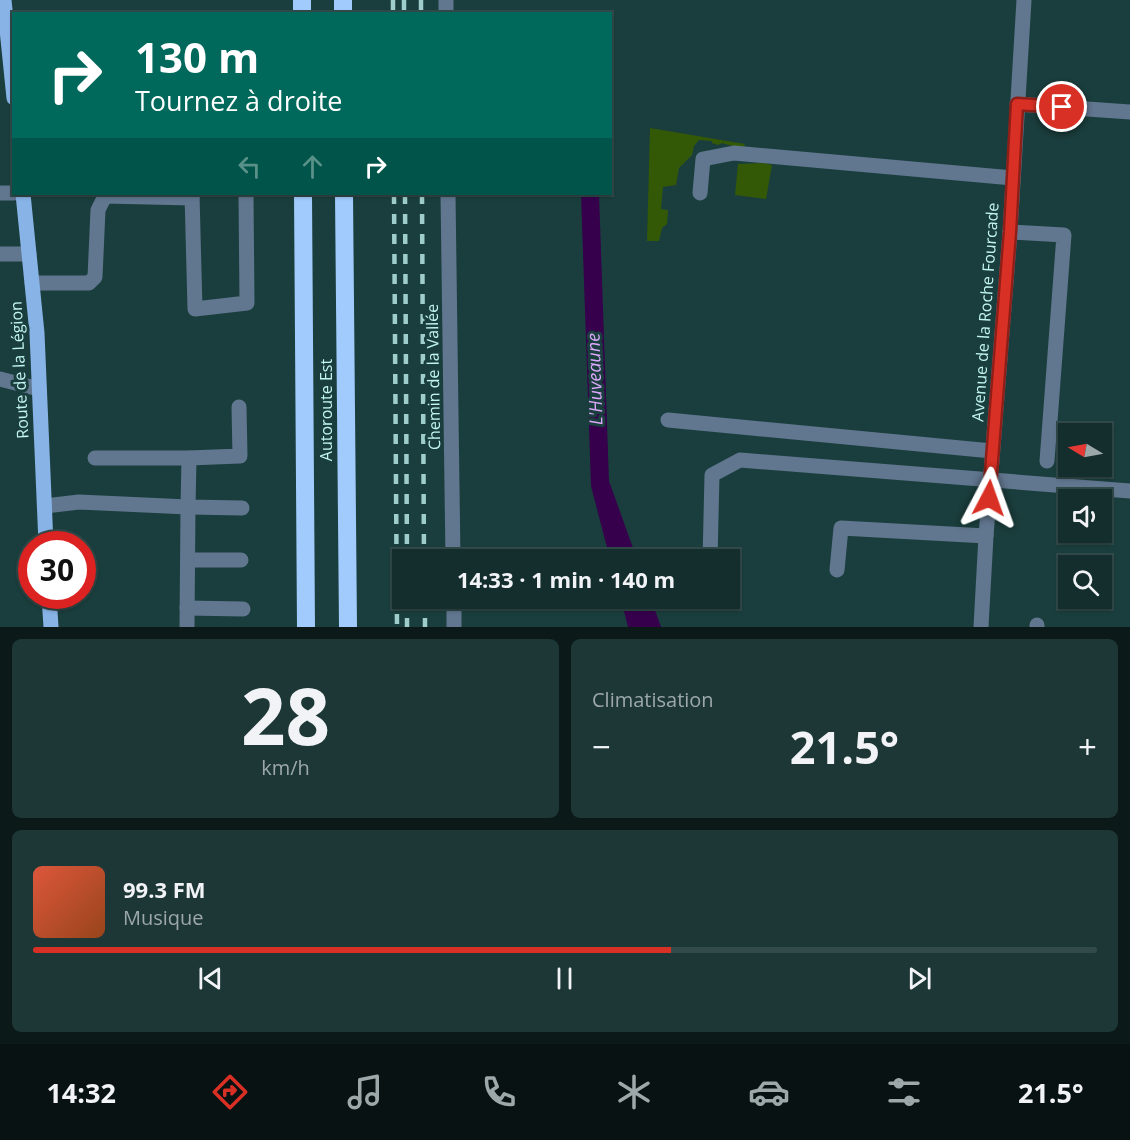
<!DOCTYPE html>
<html lang="fr">
<meta charset="utf-8">
<style>
body{margin:0;font-family:"Open Sans",sans-serif;background:#1d3636;color:#f1f3f6;height:100vh;display:flex;flex-direction:column;font-size:22px;white-space:nowrap}
*{box-sizing:border-box;margin:0}
p{font-size:20px;color:#9da8aa}
.icon{flex:none;width:33px;height:33px;fill:none;stroke:currentColor;stroke-width:2;stroke-linecap:round;stroke-linejoin:round}
.map{position:relative;height:627px;overflow:hidden}
.details{display:flex;flex-direction:column;gap:12px;padding:12px;background:#0b1919;flex:1}
.details>*{flex:none}
.top-card{position:absolute;left:12px;top:12px;width:600px;height:183px;border-radius:0px;box-shadow:0 2px 4px #0004,0 0 0 2px #334a4a;background:#00695c;color:#fff;overflow:hidden}
.needle{width:39px;rotate:280deg}
.controls{position:absolute;left:1058px;top:423px;display:grid;gap:12px}
.controls a{display:grid;place-items:center;width:54px;height:54px;border-radius:0px;background:#142e2e;box-shadow:0 2px 4px #0004,0 0 0 2px #334a4a;font-size:30px}
.speed{position:absolute;left:18px;top:531px;display:flex;gap:12px;font-size:30px;font-weight:700;text-align:center}
.speed>*{display:grid;place-content:center;width:78px;height:78px;border-radius:50%;background:#142e2e;box-shadow:0 2px 4px #0004,0 0 0 2px #334a4a;line-height:1}
.speed .limit{border:9px solid #d22;background:#fff;color:#111}
.pin{position:absolute;display:grid;place-items:center;width:51px;height:51px;color:#fff;margin:-26px;border:3px solid #fff;border-radius:50%;box-shadow:0 2px 6px #0007}
.me{position:absolute;width:66px;margin:-33px;rotate:4deg;stroke-linejoin:round;filter:drop-shadow(0 0 4px #0008)}
.turn{display:flex;align-items:center;gap:21px;height:126px;padding:0 24px;font-size:27px}
.turn .icon{width:78px;height:78px;stroke-width:2.5}
.turn b{display:block;font-size:42px;line-height:51px}
.lanes{display:flex;align-items:center;height:57px;padding:0 24px;background:#0003;justify-content:center;gap:30px;direction:ltr}
.lanes .off{opacity:.35}
.big{font-size:45px;font-weight:700;line-height:1.1}
.details .widget{flex:1;display:flex;flex-direction:column;justify-content:center;gap:9px;min-width:0;padding:0 21px;border-radius:9px;background:#1d3636}
.details .dial{align-items:center;gap:0}
.dial b{font-size:78px;line-height:1}
.song{display:flex;align-items:center;gap:18px}
.cover{width:72px;height:72px;border-radius:9px;background:linear-gradient(135deg,hsl(10 70% 55%),hsl(20 70% 35%))}
.played{height:6px;border-radius:3px;background:linear-gradient(90deg,#d93025 60%,#334a4a 60%)}
.keys{display:flex;justify-content:space-around;direction:ltr}
.heat{display:flex;justify-content:space-between;align-items:center;font-size:33px;direction:ltr}
.details .tiles{flex:1;display:grid;gap:12px;grid-template-columns:1fr 1fr}
.widget:last-child{grid-column:span 2}
.trip{position:absolute;left:392px;top:549px;width:348px;height:60px;border-radius:0px;background:#142e2e;box-shadow:0 2px 4px #0004,0 0 0 2px #334a4a;font-weight:700;line-height:60px;text-align:center}
.dock{display:flex;height:96px;justify-content:space-around;align-items:center;background:#081212;color:#9da8aa}
.dock .icon{width:42px;height:42px}
.dock .active{color:#d93025}
.dock b{font-size:27px;color:#f1f3f6}
.map>svg:first-child{display:block}
.green{fill:#335906}
.water{fill:#36004c}
.lines{fill:none;stroke-linecap:round;stroke-linejoin:round}
.minor{stroke:#61768f;stroke-width:15}
.major{stroke:#88b3e6;stroke-width:15}
.highway{stroke:#a1cbfc;stroke-width:18}
.rail{stroke:#9ecdcb;stroke-width:4.5;stroke-dasharray:10 10;stroke-linecap:butt}
.route-casing{stroke:#8d1f18;stroke-width:15}
.route{stroke:#d93025;stroke-width:10}
.labels{text-anchor:middle;stroke-width:6;stroke-linejoin:round;paint-order:stroke}
.street-label{font-size:16px;fill:#c2f5f2;stroke:#1a3e3d}
.water-label{font-size:18px;font-style:italic;fill:#dca8fb;stroke:#1a3e3d}
</style>
<div class="map">
<svg width="1130" height="627" viewBox="0 0 1130 627">
<rect width="100%" height="100%" fill="#1a3e3d"/>
<g class="green">
<polygon points="650,128 745,144 743,149 722,143 718,145 712,143 712,141 699,140 694,146 692,155 679,168 676,185 663,187 661,209 668,210 667,224 662,228 659,241 647,241"/>
<polygon points="764,163 772,165 766,199 735,195 738,164"/>
</g>
<g class="water">
<polygon points="581,194 599,194 609,481 637,559 610,559 591,486"/>
<polygon points="621,599 651,599 661,627 628,627"/>
</g>
<g class="lines">
<g class="minor">
<polyline points="446,0 446,14"/>
<polyline points="1017,104 1130,112"/>
<polyline points="0,193 14,193"/>
<polyline points="700,193 703,159 734,153 1013,178"/>
<polyline points="192,194 195,309 247,303 246,194"/>
<polyline points="448,194 453,560"/>
<polyline points="1010,232 1064,235 1047,461"/>
<polyline points="0,254 29,254"/>
<polyline points="32,283 89,283 95,277 98,210 105,196 192,198"/>
<polyline points="0,379 39,389"/>
<polyline points="668,420 992,451"/>
<polyline points="95,458 189,458 188,507 242,508"/>
<polyline points="189,458 240,456 239,407"/>
<polyline points="45,506 79,502 188,507 187,627"/>
<polyline points="188,560 241,560"/>
<polyline points="710,560 712,475 740,460 1130,491"/>
<polyline points="837,570 841,528 986,536"/>
<polyline points="454,598 454,627"/>
<polyline points="187,608 243,609"/>
<polyline points="981,627 986,536 1010,232 1024,0"/>
<polyline points="1037,627 1037,625"/>
</g>
<g class="major">
<polyline points="4,0 14,98"/>
<polyline points="23,194 37,333 46,544"/>
<polyline points="49,596 51,627"/>
</g>
<g class="highway">
<polyline points="302,0 302,14"/>
<polyline points="343,0 343,14"/>
<polyline points="303,194 306,627"/>
<polyline points="344,194 348,627"/>
</g>
<g class="rail">
<polyline points="393,0 393,14"/>
<polyline points="404,0 404,14"/>
<polyline points="421,0 421,14"/>
<polyline points="394,194 397,627"/>
<polyline points="405,194 407,560"/>
<polyline points="422,194 424,560"/>
<polyline points="407,598 407,627"/>
<polyline points="425,598 425,627"/>
</g>
</g>
<g class="lines">
<g class="route-casing">
<polyline id="route" points="989,498 1010,232 1017,104 1062,107"/>
</g>
<use href="#route" class="route"/>
</g>
<g class="labels">
<g class="street-label">
<text transform="translate(985 312) rotate(-86)" y="6">Avenue de la Roche Fourcade</text>
<text transform="translate(19 370) rotate(-93)" y="6">Route de la Légion</text>
<text transform="translate(433 377) rotate(-91)" y="6">Chemin de la Vallée</text>
<text transform="translate(326 410) rotate(-90)" y="6">Autoroute Est</text>
</g>
<g class="water-label">
<text transform="translate(595 379) rotate(-92)" y="6">L'Huveaune</text>
</g>
</g>
</svg>
<div class="controls">
<a><svg class="needle" viewBox="-14 -14 28 28"><path d="M0-13l5 13h-10z" fill="#e53935"/><path d="M0 13l5-13h-10z" fill="#9da8aa"/></svg></a>
<a><svg class="icon" aria-label="sound" viewBox="0 0 24 24"><path d="M4 9h4l5-4v14l-5-4H4zM17 9q2 3 0 6"/></svg></a>
<a><svg class="icon" aria-label="search" viewBox="0 0 24 24"><circle cx="10" cy="10" r="6"/><path d="M15 15l6 6"/></svg></a>
</div>
<div class="speed"><div class="limit">30</div></div>
<div class="pin" style="left:1062px;top:107px;background:#d93025"><svg class="icon" aria-label="arrive" viewBox="0 0 24 24"><path d="M6 21V4h12l-3 4 3 4H6"/></svg></div>
<svg class="me" style="left:989px;top:498px" viewBox="-20 -20 40 40"><path d="M0-17L14 15 0 8-14 15z" fill="#d93025" stroke="#fff" stroke-width="4"/></svg>
<div class="trip">14:33 · 1 min · 140 m</div>
<div class="top-card">
<div class="turn"><svg class="icon" aria-label="right" viewBox="0 0 24 24"><path d="M7 20v-9h11M14 6l5 5-5 5"/></svg><div><b>130 m</b>Tournez à droite</div></div>
<div class="lanes"><svg class="icon off" aria-label="left" viewBox="0 0 24 24"><path d="M17 20v-9H6M10 6l-5 5 5 5"/></svg><svg class="icon off" aria-label="ahead" viewBox="0 0 24 24"><path d="M12 20V5M6 11l6-6 6 6"/></svg><svg class="icon" aria-label="right" viewBox="0 0 24 24"><path d="M7 20v-9h11M14 6l5 5-5 5"/></svg></div>
</div>
</div>
<section class="details">
<div class="tiles">
<div class="widget dial"><b>28</b><p>km/h</p></div>
<div class="widget"><p>Climatisation</p>
<div class="heat"><a>−</a><b class="big">21.5°</b><a>+</a></div>
</div>
<div class="widget">
<div class="song"><i class="cover"></i><div><b>99.3 FM</b><p>Musique</p></div></div>
<div class="played"></div>
<div class="keys"><svg class="icon" aria-label="previous" viewBox="0 0 24 24"><path d="M18 5L8 12l10 7zM5 5v14"/></svg><svg class="icon" aria-label="pause" viewBox="0 0 24 24"><path d="M8 5v14M16 5v14"/></svg><svg class="icon" aria-label="next" viewBox="0 0 24 24"><path d="M6 5l10 7-10 7zM19 5v14"/></svg></div>
</div>
</div>
</section>
<nav class="dock">
<b>14:32</b>
<svg class="icon active" aria-label="directions" viewBox="0 0 24 24"><path d="M12 3l9 9-9 9-9-9zM9 14v-3h6M13 9l2 2-2 2"/></svg>
<svg class="icon" aria-label="music" viewBox="0 0 24 24"><path d="M9 18V5l10-2v13"/><circle cx="6" cy="18" r="3"/><circle cx="16" cy="16" r="3"/></svg>
<svg class="icon" aria-label="phone" viewBox="0 0 24 24"><path d="M5 4h4l2 5-3 2q2 4 5 5l2-3 5 2v4C11 20 4 13 5 4z"/></svg>
<svg class="icon" aria-label="climate" viewBox="0 0 24 24"><path d="M12 3v18M4 7l16 10M4 17L20 7"/></svg>
<svg class="icon" aria-label="car" viewBox="0 0 24 24"><path d="M5 17H2v-5l4-1 3-4h7l3 4 3 1v5h-3M9 17h6M6 11h13"/><circle cx="7" cy="17" r="2"/><circle cx="17" cy="17" r="2"/></svg>
<svg class="icon" aria-label="filters" viewBox="0 0 24 24"><path d="M4 7h16M4 17h16"/><circle cx="9" cy="7" r="2"/><circle cx="15" cy="17" r="2"/></svg>
<b>21.5°</b>
</nav>
